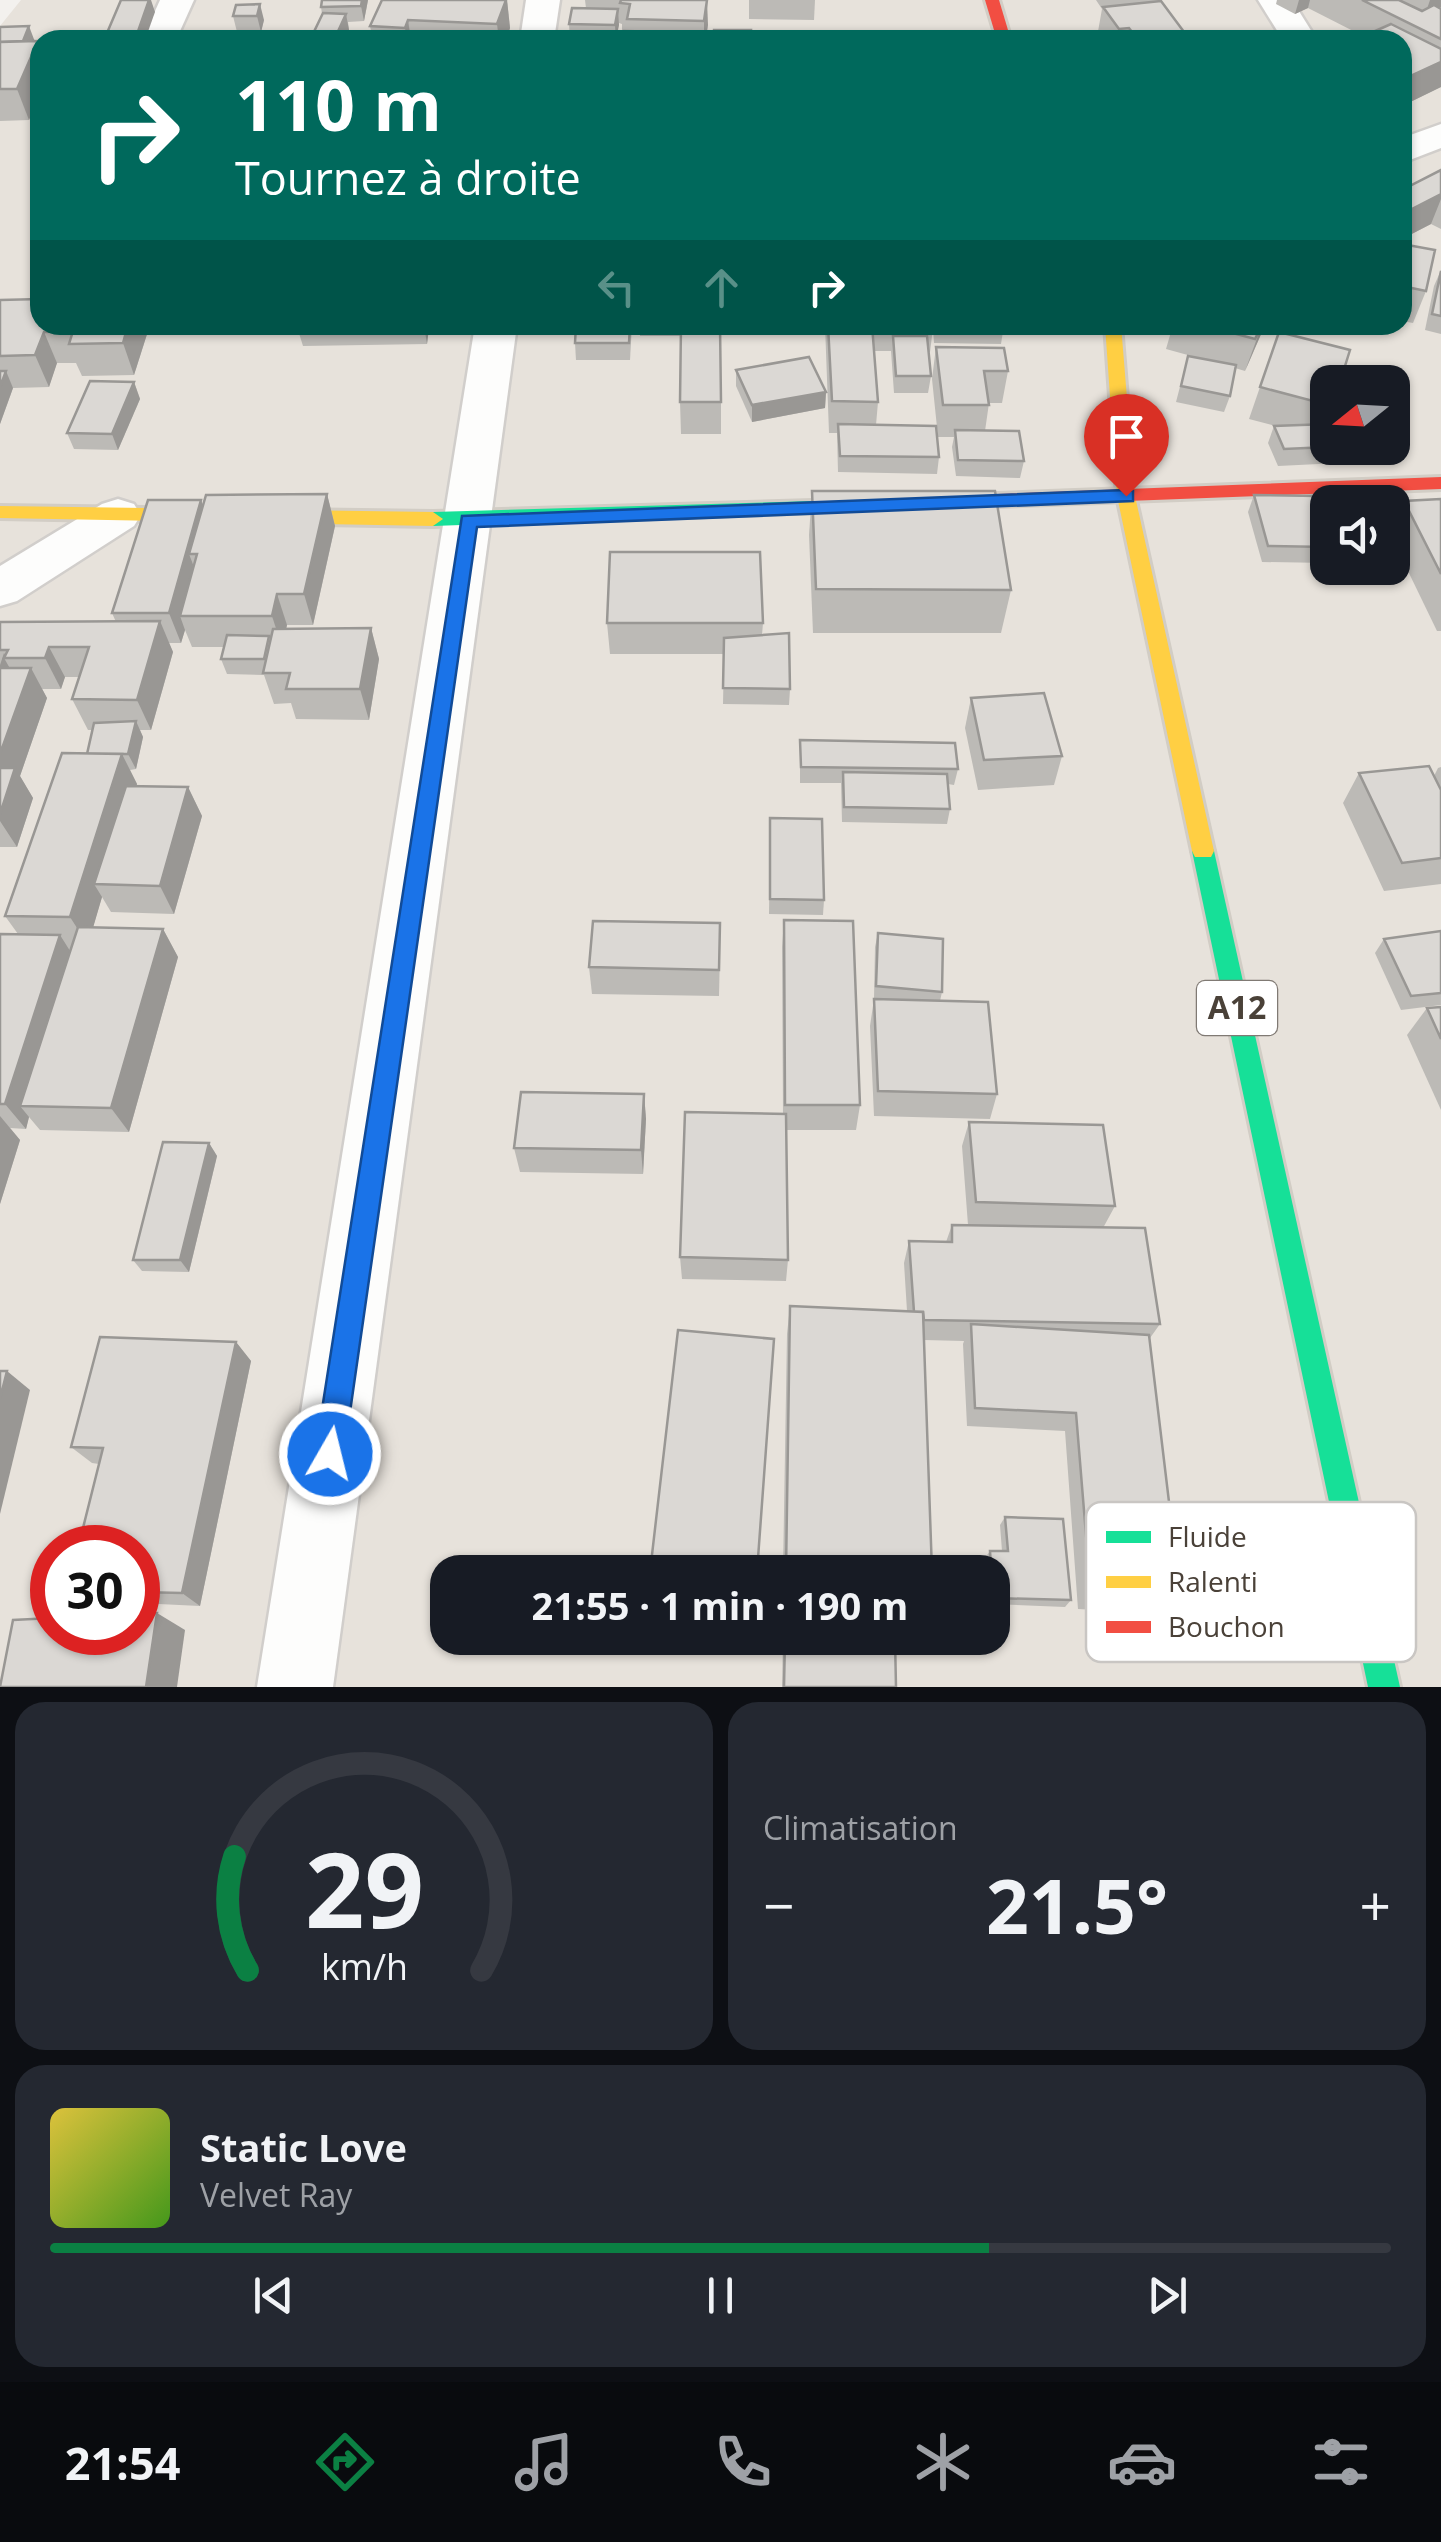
<!DOCTYPE html>
<html lang="fr">
<meta charset="utf-8">
<style>
body{margin:0;font-family:"Open Sans",sans-serif;background:#242831;color:#f1f3f6;height:100vh;display:flex;flex-direction:column;font-size:38px;white-space:nowrap}
*{box-sizing:border-box;margin:0}
p{font-size:32px;color:#9ea1a6}
.icon{flex:none;width:55px;height:55px;fill:none;stroke:currentColor;stroke-width:2;stroke-linecap:round;stroke-linejoin:round}
.map{position:relative;height:1687px;overflow:hidden}
.drawer{display:flex;flex-direction:column;gap:15px;padding:15px;background:#0d0f14;flex:1}
.drawer>*{flex:none}
.guide{position:absolute;left:30px;top:30px;width:1382px;height:305px;border-radius:30px;box-shadow:0 2px 8px #0004;background:#00695c;color:#fff;overflow:hidden}
.needle{width:65px;rotate:252deg}
.controls{position:absolute;left:1310px;top:365px;display:grid;gap:20px}
.controls a{display:grid;place-items:center;width:100px;height:100px;border-radius:20px;background:#171b24;box-shadow:0 2px 8px #0004;font-size:50px}
.speed{position:absolute;left:30px;top:1525px;display:flex;gap:20px;font-size:50px;font-weight:700;text-align:center}
.speed>*{display:grid;place-content:center;width:130px;height:130px;border-radius:50%;background:#171b24;box-shadow:0 2px 8px #0004;line-height:1}
.speed .limit{border:15px solid #d22;background:#fff;color:#111}
.pin{position:absolute;display:grid;place-items:center;width:85px;height:85px;color:#fff;margin:-102px -42px;border-radius:50% 50% 50% 0;rotate:-45deg;box-shadow:0 0 10px #0007}
.pin .icon{rotate:45deg}
.me{position:absolute;width:110px;margin:-55px;rotate:8deg;stroke-linejoin:round;filter:drop-shadow(0 0 8px #0008)}
.turn{display:flex;align-items:center;gap:35px;height:210px;padding:0 40px;font-size:45px}
.turn .icon{width:130px;height:130px;stroke-width:2.5}
.turn b{display:block;font-size:70px;line-height:85px}
.lanes{display:flex;align-items:center;height:95px;padding:0 40px;background:#0003;justify-content:center;gap:50px;direction:ltr}
.lanes .off{opacity:.35}
.big{font-size:75px;font-weight:700;line-height:1.1}
.drawer .card{flex:1;display:flex;flex-direction:column;justify-content:center;gap:15px;min-width:0;padding:0 35px;border-radius:30px;background:#242831}
.drawer .dial{align-items:center;gap:0}
.dial svg{height:260px;overflow:visible;fill:none;stroke:#363941;stroke-width:7;stroke-linecap:round;text-anchor:middle}
.dial text{fill:#f1f3f6;stroke:none}
.song{display:flex;align-items:center;gap:30px}
.cover{width:120px;height:120px;border-radius:15px;background:linear-gradient(135deg,hsl(50 70% 55%),hsl(100 70% 35%))}
.played{height:10px;border-radius:5px;background:linear-gradient(90deg,#0b8043 70%,#363941 70%)}
.keys{display:flex;justify-content:space-around;direction:ltr}
.heat{display:flex;justify-content:space-between;align-items:center;font-size:55px;direction:ltr}
.drawer .tiles{flex:1;display:grid;gap:15px;grid-template-columns:1fr 1fr}
.card:last-child{grid-column:span 2}
.trip{position:absolute;left:430px;top:1555px;width:580px;height:100px;border-radius:30px;background:#171b24;box-shadow:0 2px 8px #0004;font-weight:700;line-height:100px;text-align:center}
.menu{display:flex;height:160px;justify-content:space-around;align-items:center;background:#090b0e;color:#9ea1a6}
.menu .icon{width:70px;height:70px}
.menu .selected{color:#0b8043}
.menu b{font-size:45px;color:#f1f3f6}
.map>svg:first-child{display:block}
.residential{fill:#e7e2db;fill-rule:evenodd}
.lines{fill:none;stroke-linecap:round;stroke-linejoin:round}
.street-casing{stroke:#d1cecb;stroke-width:5}
.fast-casing{stroke:#d2cdc5;stroke-width:6}
.slow-casing{stroke:#d2cdc5;stroke-width:6}
.jam-casing{stroke:#d2cdc5;stroke-width:6}
.street{fill:#fdfdfc;fill-rule:evenodd}
.fast{fill:#16e098;fill-rule:evenodd}
.slow{fill:#ffcf43;fill-rule:evenodd}
.jam{fill:#f24e42;fill-rule:evenodd}
.wall{fill:#bcbab6}
.shaded-wall{fill:#999794}
.building{fill:#dbd8d4;stroke:#999794;stroke-width:2.5}
.route{fill:#1a73e8;stroke:#114b97;stroke-width:2.5}
.labels{text-anchor:middle;stroke-width:8;stroke-linejoin:round;paint-order:stroke}
.shield{fill:#fff;stroke:#807a74;stroke-width:2.5}
.shield-label{font-size:32px;font-weight:bold;fill:#4a4138}
.key{fill:#fff;stroke:#c9c6c3;stroke-width:2.5}
.key-label{font-size:28px;fill:#4a4138}
</style>
<div class="map">
<svg width="1441" height="1687" viewBox="0 0 1441 1687">
<rect width="100%" height="100%" fill="#f3f1ee"/>
<path class="residential" d="M21,0H1441V1687H0V26ZM40,40H1402V325H40ZM1328,382H1392V448H1328ZM1328,502H1392V568H1328ZM52,1548H138V1632H52ZM448,1572H992V1638H448Z"/>
<g class="lines">
<g class="street-casing">
<g id="street">
<polygon points="160,0 194,0 176,40 142,40"/>
<polygon points="526,0 560,0 554,40 520,40"/>
<polygon points="1258,0 1292,0 1317,40 1283,40"/>
<polygon points="1441,124 1441,148 1402,163 1402,138"/>
<polygon points="475,325 517,325 333,1687 257,1687"/>
<polygon points="118,499 134,504 141,515 134,526 17,601 0,606 0,566 102,504"/>
</g>
</g>
<g class="fast-casing">
<g id="fast">
<polygon points="813,501 822,507 820,512 433,526 423,519 433,512"/>
<polygon points="1203,842 1211,845 1214,851 1400,1687 1368,1687 1192,851 1195,845"/>
</g>
</g>
<g class="slow-casing">
<g id="slow">
<polygon points="1105,325 1121,325 1135,496 1214,851 1211,857 1195,857 1192,851 1117,496"/>
<polygon points="0,506 433,512 443,519 433,526 0,518"/>
</g>
</g>
<g class="jam-casing">
<g id="jam">
<polygon points="985,0 999,0 1011,40 997,40"/>
<polygon points="1441,477 1441,489 813,513 804,507 813,501"/>
</g>
</g>
<use href="#street" class="street"/>
<use href="#fast" class="fast"/>
<use href="#slow" class="slow"/>
<use href="#jam" class="jam"/>
</g>
<g class="wall">
<polygon points="368,0 364,21 348,22 349,30 345,40 310,40 322,14 321,7"/>
<polygon points="382,0 507,0 510,28 506,40 373,40 370,26"/>
<polygon points="585,0 707,0 707,33 622,34 622,24 619,23 616,40 570,40 569,24 586,8"/>
<polygon points="749,0 815,0 814,20 749,19"/>
<polygon points="1096,0 1161,0 1190,40 1099,40 1097,37 1102,9"/>
<polygon points="1277,0 1441,0 1439,8 1441,9 1441,87 1402,106 1402,40 1363,36 1308,8 1295,14 1276,4"/>
<polygon points="236,5 264,20 261,32 237,32 233,16"/>
<polygon points="0,27 38,41 40,48 40,93 29,120 0,121"/>
<polygon points="1441,170 1441,229 1431,224 1402,239 1402,190"/>
<polygon points="1402,244 1426,291 1413,323 1402,321"/>
<polygon points="1441,270 1441,334 1425,330 1434,286"/>
<polygon points="0,300 40,325 150,325 147,328 148,331 134,375 82,376 76,363 57,363 49,387 13,388 0,424"/>
<polygon points="154,325 187,325 183,333 156,332"/>
<polygon points="189,325 245,325 241,335 192,332"/>
<polygon points="576,325 632,325 630,360 576,360 575,343"/>
<rect x="640" y="325" width="41" height="11"/>
<rect x="731" y="325" width="44" height="9"/>
<rect x="792" y="325" width="29" height="4"/>
<polygon points="825,325 1004,325 1001,344 934,343 933,328 930,352 928,352 931,376 928,393 894,393 891,351 874,351 878,402 876,425 939,457 937,474 838,472 837,433 829,433"/>
<polygon points="1173,325 1265,325 1245,371 1235,368 1230,396 1224,412 1176,402 1188,356 1195,357 1166,349"/>
<polygon points="429,328 427,344 303,346 298,330"/>
<polygon points="936,347 1008,371 1002,403 989,403 985,431 1024,461 1020,478 956,476 952,447 954,437 938,437 932,379"/>
<polygon points="736,370 826,392 825,408 752,422 736,386"/>
<polygon points="134,382 140,399 118,450 74,449 67,433"/>
<polygon points="1328,382 1328,419 1325,424 1328,448 1345,448 1339,463 1278,466 1268,443 1274,426 1276,426 1249,419 1260,387"/>
<polygon points="680,402 721,402 721,434 681,434"/>
<polygon points="812,491 1011,590 1001,633 813,633 809,535"/>
<polygon points="327,494 335,526 313,625 287,625 286,629 371,628 379,659 369,720 296,719 291,703 274,704 264,675 227,674 221,659 224,647 192,647 185,630 181,643 169,643 173,652 151,730 140,730 143,737 136,769 130,770 137,784 136,786 188,787 202,816 174,914 111,912 102,897 93,927 163,929 178,957 129,1132 40,1130 29,1117 26,1129 10,1128 20,1140 0,1204 0,934 18,934 5,916 87,754 93,730 88,730 72,699 79,677 65,677 61,689 42,689 47,698 20,776 33,798 17,847 0,847 0,622 116,622 112,613 203,505"/>
<polygon points="1254,495 1328,547 1327,563 1262,562 1248,512"/>
<polygon points="1441,499 1441,631 1437,631 1392,538 1392,527 1404,501"/>
<polygon points="607,623 763,623 762,635 790,689 789,705 723,704 724,654 610,654"/>
<polygon points="971,698 1062,756 1054,785 978,790 965,728"/>
<polygon points="800,740 958,769 954,785 948,784 950,809 947,824 842,822 841,783 800,783"/>
<polygon points="1441,767 1441,884 1384,891 1343,803 1359,773 1434,776 1438,768"/>
<polygon points="770,833 824,900 823,915 769,914"/>
<polygon points="784,920 860,1105 856,1130 786,1130 788,1260 786,1281 682,1279 680,1257 783,1114 782,947"/>
<polygon points="1441,931 1441,1005 1401,1010 1375,953 1384,939"/>
<polygon points="878,933 942,992 940,1001 997,1094 990,1119 874,1116 870,1026 874,999 875,947"/>
<polygon points="720,951 719,996 592,994 589,967"/>
<polygon points="1441,1007 1441,1110 1407,1035 1427,1008"/>
<polygon points="644,1094 646,1119 643,1174 520,1172 514,1148"/>
<polygon points="969,1122 1115,1206 1103,1228 1160,1324 1150,1338 1181,1602 1165,1614 1078,1609 1065,1431 967,1426 963,1344 964,1341 924,1340 932,1572 783,1572 787,1334 790,1306 907,1311 904,1263 909,1241 946,1242 952,1225 968,1225 962,1146"/>
<polygon points="209,1143 217,1156 189,1272 142,1271 133,1260"/>
<polygon points="236,1342 251,1361 200,1606 138,1603 138,1548 99,1464 92,1463 71,1447"/>
<polygon points="1005,1517 1071,1600 1065,1607 992,1604 992,1572 986,1572 985,1558 990,1551 1002,1551 1000,1525"/>
<polygon points="783,1638 895,1638 896,1687 782,1687"/>
</g>
<g class="shaded-wall">
<polygon points="149,0 151,0 155,12 145,40 135,40"/>
<polygon points="362,0 368,0 364,21 361,6"/>
<polygon points="506,0 507,0 510,28 506,40 499,40 497,24"/>
<polygon points="707,0 708,25 706,40 704,40 704,21"/>
<polygon points="1299,0 1310,0 1308,8 1295,14"/>
<polygon points="1430,0 1441,0 1441,7 1425,15"/>
<polygon points="260,4 264,20 261,32 257,16"/>
<polygon points="618,9 619,25 616,40 615,25"/>
<polygon points="346,14 349,30 345,40 334,40"/>
<polygon points="408,20 411,40 407,40 405,28"/>
<polygon points="29,26 35,42 18,52"/>
<polygon points="38,41 40,48 40,93 29,120 17,89"/>
<polygon points="1441,62 1441,87 1402,106 1402,80"/>
<polygon points="1441,194 1441,199 1431,224 1402,239 1402,214"/>
<polygon points="128,325 145,325 148,331 134,375 123,343"/>
<polygon points="238,325 245,325 241,335"/>
<polygon points="424,325 429,325 429,328 427,344"/>
<polygon points="1262,325 1265,325 1262,332 1245,371"/>
<polygon points="44,332 57,363 49,387 35,355"/>
<polygon points="6,371 13,388 0,424 0,387"/>
<polygon points="134,382 140,399 118,450 112,434"/>
<polygon points="826,392 825,408 752,422 752,405"/>
<polygon points="327,494 335,526 313,625 304,594"/>
<polygon points="201,500 213,532 197,554 189,554 199,580 180,616 185,630 181,643 169,613"/>
<polygon points="277,594 287,625 282,647 272,616"/>
<polygon points="160,621 173,652 151,730 137,700"/>
<polygon points="371,628 379,659 369,720 360,689"/>
<polygon points="49,647 65,677 61,689 45,658"/>
<polygon points="4,653 7,658 4,658 20,686 0,670 0,665"/>
<polygon points="31,668 47,698 20,776 33,798 17,847 0,821 0,754"/>
<polygon points="136,721 143,737 136,769 128,754"/>
<polygon points="122,754 137,784 106,884 94,884 102,897 88,945 70,917"/>
<polygon points="188,787 202,816 174,914 160,886"/>
<polygon points="163,929 178,957 129,1132 111,1108"/>
<polygon points="60,935 77,962 20,1106 29,1117 26,1129 5,1104"/>
<polygon points="644,1094 646,1119 643,1174 641,1150"/>
<polygon points="0,1116 20,1140 0,1204"/>
<polygon points="209,1143 217,1156 189,1272 180,1260"/>
<polygon points="236,1342 251,1361 200,1606 182,1593"/>
<polygon points="7,1371 30,1390 0,1514 0,1399"/>
<polygon points="157,1613 185,1630 177,1687 146,1687"/>
</g>
<g class="building">
<polygon points="121,0 149,0 135,40 104,40"/>
<polygon points="322,0 362,0 361,6 321,7"/>
<polygon points="382,0 506,0 497,24 408,20 405,28 370,26"/>
<polygon points="621,0 707,0 704,21 627,19 630,4 620,3"/>
<polygon points="1362,0 1399,0 1422,11 1434,5 1441,9 1441,39"/>
<polygon points="1161,1 1190,40 1138,40 1129,28 1119,29 1103,7"/>
<polygon points="260,4 257,16 233,16 236,5"/>
<polygon points="572,8 618,9 615,25 569,24"/>
<polygon points="323,13 346,14 334,40 310,40"/>
<polygon points="1391,24 1441,49 1441,62 1402,80 1402,40 1355,40"/>
<polygon points="29,26 23,41 0,42 0,27"/>
<polygon points="714,30 751,30 750,40 713,40"/>
<polygon points="624,31 711,33 711,40 623,40"/>
<polygon points="262,33 260,40 202,40 204,34"/>
<polygon points="38,41 17,89 0,89 0,42"/>
<polygon points="1441,170 1441,194 1402,214 1402,190"/>
<polygon points="1402,244 1435,250 1426,291 1402,286"/>
<polygon points="1441,271 1441,316 1432,314"/>
<polygon points="40,299 40,306 37,316 40,316 40,325 128,325 123,343 69,344 73,331 44,332 35,355 0,356 0,300"/>
<polygon points="300,325 424,325 424,328 298,330"/>
<polygon points="576,325 630,325 629,343 575,343"/>
<polygon points="681,325 720,325 721,402 680,402"/>
<polygon points="828,325 872,325 878,402 832,401"/>
<polygon points="936,325 1004,325 1004,328 937,327"/>
<polygon points="1203,325 1262,325 1255,339"/>
<polygon points="1279,332 1350,350 1340,382 1328,382 1328,405 1260,387"/>
<polygon points="893,336 927,336 931,376 896,376"/>
<polygon points="936,347 1004,348 1008,371 984,371 989,405 943,405"/>
<polygon points="1188,356 1236,365 1230,396 1181,386"/>
<polygon points="809,357 826,392 752,405 736,370"/>
<polygon points="0,371 6,371 0,387"/>
<polygon points="90,381 134,382 112,434 67,433"/>
<polygon points="838,424 936,426 939,457 840,456"/>
<polygon points="1328,424 1328,447 1284,449 1274,426"/>
<polygon points="955,430 1019,431 1024,461 958,460"/>
<polygon points="812,491 995,491 1011,590 816,589"/>
<polygon points="327,494 304,594 277,594 272,616 180,616 197,554 189,554 206,495"/>
<polygon points="1254,495 1318,496 1328,525 1328,547 1268,546"/>
<polygon points="1441,499 1441,574 1404,501"/>
<polygon points="148,500 201,500 169,613 112,613"/>
<polygon points="610,552 760,552 763,623 607,623"/>
<polygon points="160,621 137,700 72,699 89,647 49,647 45,658 4,658 8,650 0,650 0,622"/>
<polygon points="371,628 360,689 286,689 290,673 263,673 273,629"/>
<polygon points="789,633 790,689 723,688 724,638"/>
<polygon points="227,635 269,636 264,659 221,659"/>
<polygon points="0,668 31,668 0,754"/>
<polygon points="1044,693 1062,756 984,760 971,698"/>
<polygon points="136,721 128,754 87,754 94,723"/>
<polygon points="800,740 955,743 958,769 801,767"/>
<polygon points="62,753 122,754 70,917 5,916"/>
<polygon points="1429,766 1441,790 1441,858 1402,863 1359,773"/>
<polygon points="0,768 15,768 0,814"/>
<polygon points="843,772 947,774 950,809 844,807"/>
<polygon points="126,786 188,787 160,886 94,884"/>
<polygon points="770,818 822,819 824,900 770,899"/>
<polygon points="784,920 853,921 860,1105 785,1105"/>
<polygon points="593,921 720,923 719,970 589,967"/>
<polygon points="78,927 163,929 111,1108 20,1106"/>
<polygon points="1441,931 1441,993 1411,996 1384,939"/>
<polygon points="878,933 943,939 942,992 876,986"/>
<polygon points="0,934 60,935 5,1104 0,1104"/>
<polygon points="874,999 988,1002 997,1094 878,1091"/>
<polygon points="1441,1007 1441,1039 1427,1008"/>
<polygon points="521,1092 644,1094 641,1150 514,1148"/>
<polygon points="685,1112 786,1114 788,1260 680,1257"/>
<polygon points="969,1122 1103,1125 1115,1206 976,1202"/>
<polygon points="163,1142 209,1143 180,1260 133,1260"/>
<polygon points="952,1225 1145,1228 1160,1324 924,1320 923,1312 914,1312 909,1241 952,1242"/>
<polygon points="790,1306 923,1312 932,1572 786,1572"/>
<polygon points="971,1324 1149,1335 1181,1602 1091,1596 1076,1413 975,1408"/>
<polygon points="678,1330 774,1339 757,1572 650,1572"/>
<polygon points="100,1337 236,1342 182,1593 138,1592 138,1548 78,1548 103,1448 71,1447"/>
<polygon points="0,1371 7,1371 0,1399"/>
<polygon points="1005,1517 1063,1519 1071,1600 993,1598 990,1551 1008,1551"/>
<polygon points="157,1613 146,1687 0,1687 13,1620 52,1618 52,1632 138,1632 138,1614"/>
<polygon points="785,1638 895,1638 896,1687 784,1687"/>
</g>
<polygon class="route" points="1126,490 1133,491 1133,501 477,527 344,1454 340,1464 330,1468 319,1464 315,1454 462,516"/>
<g class="labels">
<rect class="shield" x="1197" y="981" width="80" height="54" rx="8"/>
<g class="shield-label">
<text x="1237" y="1019">A12</text>
</g>
</g>
<rect x="1086" y="1502" width="330" height="160" rx="15" class="key"/>
<rect x="1106" y="1531" width="45" height="12" fill="#16e098"/>
<rect x="1106" y="1576" width="45" height="12" fill="#ffcf43"/>
<rect x="1106" y="1621" width="45" height="12" fill="#f24e42"/>
<g class="key-label">
<text x="1168" y="1547">Fluide</text>
<text x="1168" y="1592">Ralenti</text>
<text x="1168" y="1637">Bouchon</text>
</g>
</svg>
<div class="controls">
<a><svg class="needle" viewBox="-14 -14 28 28"><path d="M0-13l5 13h-10z" fill="#e53935"/><path d="M0 13l5-13h-10z" fill="#9ea1a6"/></svg></a>
<a><svg class="icon" aria-label="sound" viewBox="0 0 24 24"><path d="M4 9h4l5-4v14l-5-4H4zM17 9q2 3 0 6"/></svg></a>
</div>
<div class="speed"><div class="limit">30</div></div>
<div class="pin" style="left:1126px;top:496px;background:#d93025"><svg class="icon" aria-label="arrive" viewBox="0 0 24 24"><path d="M6 21V4h12l-3 4 3 4H6"/></svg></div>
<svg class="me" style="left:330px;top:1454px" viewBox="-20 -20 40 40"><circle r="17" fill="#1a73e8" stroke="#fff" stroke-width="3"/><path d="M0-11L8 9 0 5-8 9z" fill="#fff"/></svg>
<div class="trip">21:55 · 1 min · 190 m</div>
<div class="guide">
<div class="turn"><svg class="icon" aria-label="right" viewBox="0 0 24 24"><path d="M7 20v-9h11M14 6l5 5-5 5"/></svg><div><b>110 m</b>Tournez à droite</div></div>
<div class="lanes"><svg class="icon off" aria-label="left" viewBox="0 0 24 24"><path d="M17 20v-9H6M10 6l-5 5 5 5"/></svg><svg class="icon off" aria-label="ahead" viewBox="0 0 24 24"><path d="M12 20V5M6 11l6-6 6 6"/></svg><svg class="icon" aria-label="right" viewBox="0 0 24 24"><path d="M7 20v-9h11M14 6l5 5-5 5"/></svg></div>
</div>
</div>
<section class="drawer">
<div class="tiles">
<div class="card dial"><svg viewBox="0 0 100 80">
<path d="M14 69A42 42 0 1 1 86 69"/>
<path d="M14 69A42 42 0 0 1 10 34" stroke="#0b8043"/>
<text x="50" y="56" font-size="32" font-weight="700">29</text>
<text x="50" y="72" font-size="11">km/h</text>
</svg></div>
<div class="card"><p>Climatisation</p>
<div class="heat"><a>−</a><b class="big">21.5°</b><a>+</a></div>
</div>
<div class="card">
<div class="song"><i class="cover"></i><div><b>Static Love</b><p>Velvet Ray</p></div></div>
<div class="played"></div>
<div class="keys"><svg class="icon" aria-label="previous" viewBox="0 0 24 24"><path d="M18 5L8 12l10 7zM5 5v14"/></svg><svg class="icon" aria-label="pause" viewBox="0 0 24 24"><path d="M8 5v14M16 5v14"/></svg><svg class="icon" aria-label="next" viewBox="0 0 24 24"><path d="M6 5l10 7-10 7zM19 5v14"/></svg></div>
</div>
</div>
</section>
<nav class="menu">
<b>21:54</b>
<svg class="icon selected" aria-label="directions" viewBox="0 0 24 24"><path d="M12 3l9 9-9 9-9-9zM9 14v-3h6M13 9l2 2-2 2"/></svg>
<svg class="icon" aria-label="music" viewBox="0 0 24 24"><path d="M9 18V5l10-2v13"/><circle cx="6" cy="18" r="3"/><circle cx="16" cy="16" r="3"/></svg>
<svg class="icon" aria-label="phone" viewBox="0 0 24 24"><path d="M5 4h4l2 5-3 2q2 4 5 5l2-3 5 2v4C11 20 4 13 5 4z"/></svg>
<svg class="icon" aria-label="climate" viewBox="0 0 24 24"><path d="M12 3v18M4 7l16 10M4 17L20 7"/></svg>
<svg class="icon" aria-label="car" viewBox="0 0 24 24"><path d="M5 17H2v-5l4-1 3-4h7l3 4 3 1v5h-3M9 17h6M6 11h13"/><circle cx="7" cy="17" r="2"/><circle cx="17" cy="17" r="2"/></svg>
<svg class="icon" aria-label="filters" viewBox="0 0 24 24"><path d="M4 7h16M4 17h16"/><circle cx="9" cy="7" r="2"/><circle cx="15" cy="17" r="2"/></svg>
</nav>
